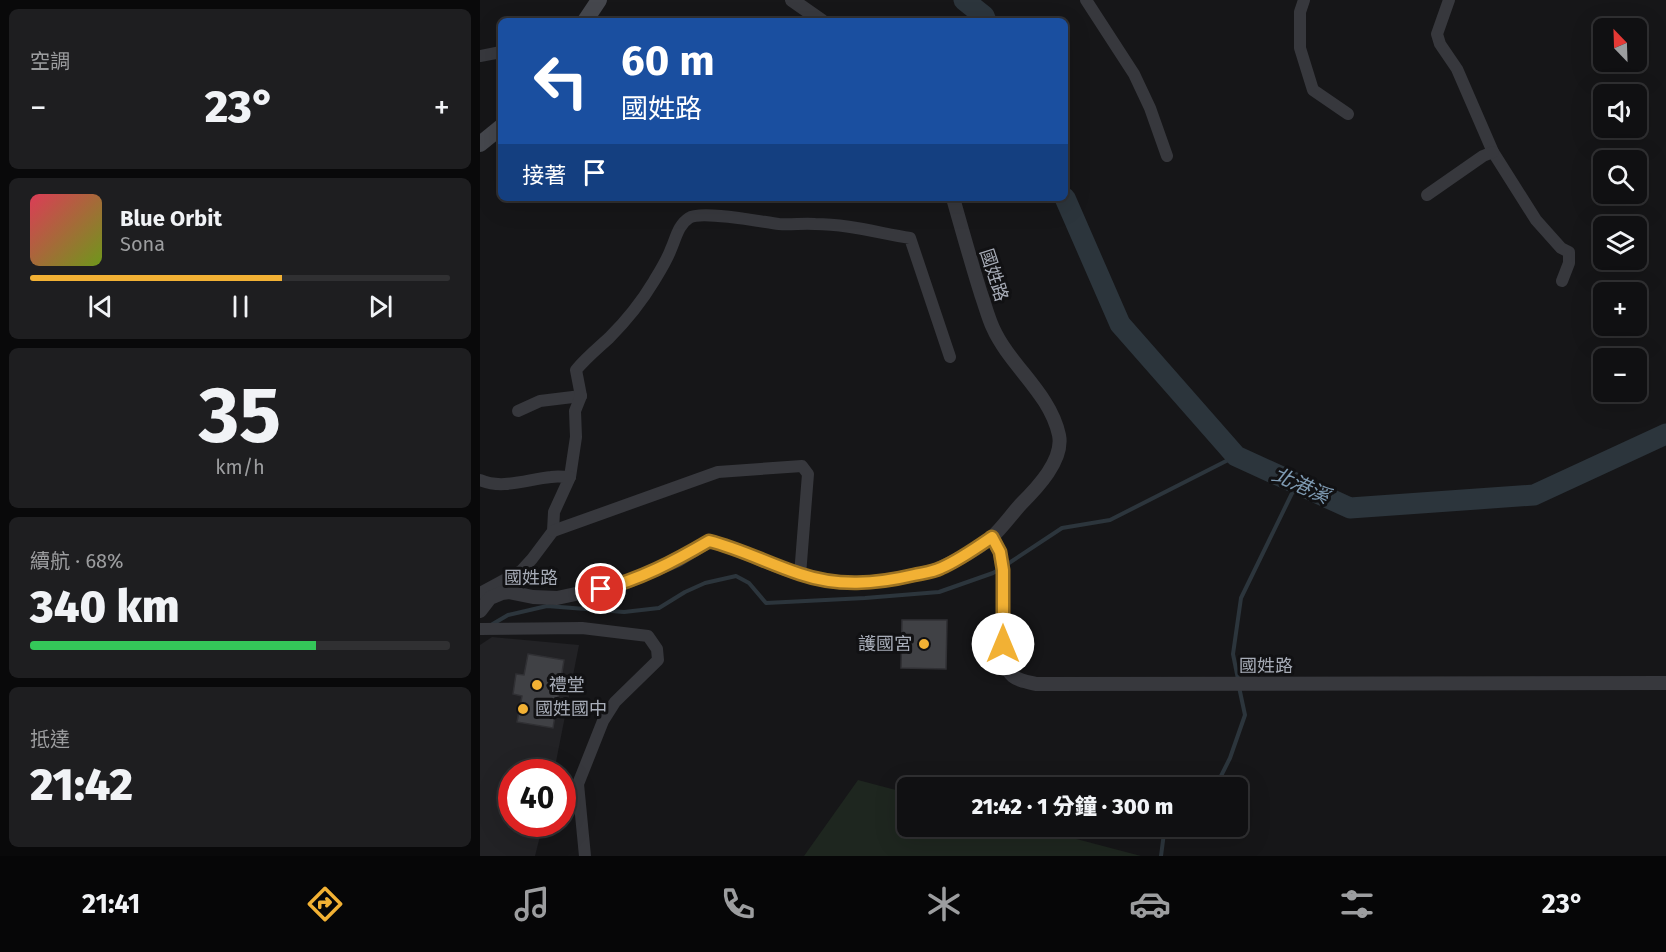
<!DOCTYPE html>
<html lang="zh-TW">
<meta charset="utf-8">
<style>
body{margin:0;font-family:"Fira Sans","Noto Sans TC",sans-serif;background:#1e1e20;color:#f1f3f6;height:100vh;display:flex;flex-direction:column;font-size:22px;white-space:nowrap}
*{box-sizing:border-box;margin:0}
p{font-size:20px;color:#9c9d9f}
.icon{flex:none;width:33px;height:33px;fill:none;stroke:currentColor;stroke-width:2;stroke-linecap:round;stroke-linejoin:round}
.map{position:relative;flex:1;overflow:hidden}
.drawer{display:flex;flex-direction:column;gap:9px;padding:9px;background:#09090a;width:480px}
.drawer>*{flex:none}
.guide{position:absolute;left:18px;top:18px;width:570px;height:183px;border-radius:9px;box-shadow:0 6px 24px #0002,0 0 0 2px #303032;background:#1a4fa0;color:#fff;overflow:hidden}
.needle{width:39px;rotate:337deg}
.tools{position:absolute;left:1113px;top:18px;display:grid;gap:12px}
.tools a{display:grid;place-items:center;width:54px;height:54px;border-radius:9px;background:#101012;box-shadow:0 6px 24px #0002,0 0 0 2px #303032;font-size:30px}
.speed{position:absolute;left:18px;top:759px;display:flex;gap:12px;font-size:30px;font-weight:700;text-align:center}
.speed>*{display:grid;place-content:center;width:78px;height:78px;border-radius:50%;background:#101012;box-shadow:0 6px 24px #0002,0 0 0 2px #303032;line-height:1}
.speed .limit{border:9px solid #d22;background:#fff;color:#111}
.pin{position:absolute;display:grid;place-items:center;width:51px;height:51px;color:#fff;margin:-26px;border:3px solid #fff;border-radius:50%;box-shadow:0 2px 6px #0007}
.me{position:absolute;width:66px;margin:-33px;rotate:0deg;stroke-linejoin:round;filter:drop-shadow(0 0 4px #0008)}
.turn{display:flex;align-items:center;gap:21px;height:126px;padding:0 24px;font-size:27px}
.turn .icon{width:78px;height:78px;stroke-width:2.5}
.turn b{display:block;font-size:42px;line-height:51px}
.then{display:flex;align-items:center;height:57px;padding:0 24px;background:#0003;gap:12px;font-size:22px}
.big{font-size:45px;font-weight:800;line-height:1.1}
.drawer .widget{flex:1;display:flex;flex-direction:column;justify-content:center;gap:9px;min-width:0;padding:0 21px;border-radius:9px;background:#1e1e20}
.drawer .dial{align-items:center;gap:0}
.dial b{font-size:78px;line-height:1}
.song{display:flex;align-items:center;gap:18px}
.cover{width:72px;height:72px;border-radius:9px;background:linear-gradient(135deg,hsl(350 70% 55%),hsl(80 70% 35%))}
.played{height:6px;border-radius:3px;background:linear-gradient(90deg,#f2b134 60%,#303032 60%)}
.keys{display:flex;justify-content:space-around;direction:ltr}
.heat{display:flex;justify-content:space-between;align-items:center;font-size:33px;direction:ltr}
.charge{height:9px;border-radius:4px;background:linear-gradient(90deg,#34c759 68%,#303032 0)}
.trip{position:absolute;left:417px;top:777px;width:351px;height:60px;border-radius:9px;background:#101012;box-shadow:0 6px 24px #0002,0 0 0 2px #303032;font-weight:800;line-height:60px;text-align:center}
.dock{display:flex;height:96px;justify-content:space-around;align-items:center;background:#060607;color:#9c9d9f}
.dock .icon{width:42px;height:42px}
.dock .current{color:#f2b134}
.dock b{font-size:27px;color:#f1f3f6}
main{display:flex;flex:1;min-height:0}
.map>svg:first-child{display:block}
.built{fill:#222225}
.green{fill:#1e261f}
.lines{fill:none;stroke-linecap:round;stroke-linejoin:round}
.stream{stroke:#2c353c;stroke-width:4}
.river{stroke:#2c353c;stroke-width:21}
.building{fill:#404145;stroke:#303034;stroke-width:1.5}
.minor{stroke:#37383d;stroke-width:12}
.tertiary{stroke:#37383d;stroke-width:14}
.secondary{stroke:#45474d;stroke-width:16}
.route-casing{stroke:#9d7322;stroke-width:15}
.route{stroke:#f2b134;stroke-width:10}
.poi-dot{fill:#f2b134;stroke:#111113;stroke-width:2}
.labels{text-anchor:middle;stroke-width:6;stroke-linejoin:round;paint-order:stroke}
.street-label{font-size:18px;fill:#a8adb8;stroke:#111113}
.poi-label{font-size:18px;fill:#a8adb8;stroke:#111113;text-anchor:start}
.water-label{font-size:20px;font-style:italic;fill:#7f9bb3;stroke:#111113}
</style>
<main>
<section class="drawer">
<div class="widget"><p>空調</p>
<div class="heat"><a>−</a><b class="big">23°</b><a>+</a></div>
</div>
<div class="widget">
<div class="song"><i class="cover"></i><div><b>Blue Orbit</b><p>Sona</p></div></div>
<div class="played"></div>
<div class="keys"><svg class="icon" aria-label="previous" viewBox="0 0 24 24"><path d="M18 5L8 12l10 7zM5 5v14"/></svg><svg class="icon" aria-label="pause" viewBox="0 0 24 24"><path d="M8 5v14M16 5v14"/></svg><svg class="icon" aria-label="next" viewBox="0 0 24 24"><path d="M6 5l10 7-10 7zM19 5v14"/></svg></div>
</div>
<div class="widget dial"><b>35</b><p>km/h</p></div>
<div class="widget"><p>續航 · 68%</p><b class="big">340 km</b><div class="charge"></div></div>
<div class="widget"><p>抵達</p><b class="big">21:42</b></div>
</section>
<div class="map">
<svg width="1186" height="856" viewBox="0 0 1186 856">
<rect width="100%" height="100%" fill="#161618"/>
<polygon class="built" points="12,637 99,645 74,772 32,772 32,824 63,824 55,856 0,856 0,645"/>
<polygon class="green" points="378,780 427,793 428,826 551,827 661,856 324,856"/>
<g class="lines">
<g class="stream">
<polyline points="526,565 582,528 630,520 756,456"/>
<polyline points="11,625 28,615 67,606 144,612 179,608 205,592 225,583 256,576 269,583 286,603 385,598 459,592 513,573 520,569"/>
<polyline points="758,679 753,654 761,598 817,483"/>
<polyline points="735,788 750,758 765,715 759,687"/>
<polyline points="681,856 684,833 696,826"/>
</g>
<g class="river">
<polyline points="484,0 504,16 506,21"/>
<polyline points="585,198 640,324 756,456 870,508 1054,495 1186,434"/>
</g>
</g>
<g class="building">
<polygon points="422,620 467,620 466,669 421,668"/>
<polygon points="48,654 84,660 73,728 37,722 42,696 33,694 36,674 44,675"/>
</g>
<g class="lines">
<g class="minor">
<polyline points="606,0 654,74 670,108 687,156"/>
<polyline points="824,0 820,12 820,48 833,90 868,114"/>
<polyline points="969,0 957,34 960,44 977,69 1013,152 1056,220 1081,248 1089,252 1089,263 1082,281"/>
<polyline points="0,56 21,52"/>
<polyline points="947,195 1003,156 1013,152"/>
<polyline points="38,411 60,401 101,396"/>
<path d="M90,477L96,437L95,411L101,396L96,370C106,358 117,349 129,338C145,322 162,301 174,281C180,271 187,260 191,249C196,238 198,225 209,218C221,210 282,222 299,224C311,225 323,223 335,224C367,224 399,233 430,238L470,357"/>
<path d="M0,480C22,490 48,479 71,477C78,476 84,477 90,477L74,512L73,531L52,559L41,571L0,593"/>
<polyline points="73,531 238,472 322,466 328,474 320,575"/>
<polyline points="0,629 102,628 168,636 177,649 178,660 135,702 123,721 98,784 105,856"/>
</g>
<g class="tertiary">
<polyline points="312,0 342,21"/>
<path d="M512,537L520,552L523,570V656C529,679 535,679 556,684L1186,683"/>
<path d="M0,611L10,598L22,593L29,592L53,597L77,598L142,584L198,560L229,541C262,549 291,566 323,575C362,587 395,584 434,575C443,573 453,572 460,568C478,560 496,550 511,538C522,528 531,515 541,504C557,488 584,460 579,435C570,393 530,366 513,328C508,317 505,305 501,294C491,262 482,230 473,198"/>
</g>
<g class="secondary">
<polyline points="105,21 119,0"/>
<polyline points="0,144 21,127"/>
</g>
</g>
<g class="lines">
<g class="route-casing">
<path id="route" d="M121,589C159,580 195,561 229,541C261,549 289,564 320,574C358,587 396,584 434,575C443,573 453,572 461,568C479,560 496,548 512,537L520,552L523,570V644"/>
</g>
<use href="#route" class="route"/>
</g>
<g class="poi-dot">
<circle cx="444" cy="644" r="6"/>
<circle cx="57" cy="685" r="6"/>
<circle cx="43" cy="709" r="6"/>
</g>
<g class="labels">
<g class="street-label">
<text transform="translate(514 275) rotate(72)" y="6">國姓路</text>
<text x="51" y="584">國姓路</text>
<text x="786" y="672">國姓路</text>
</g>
<g class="poi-label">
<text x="432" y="650" text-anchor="end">護國宮</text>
<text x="69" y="691">禮堂</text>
<text x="55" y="715">國姓國中</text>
</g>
<g class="water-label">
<text transform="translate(821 485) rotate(24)" y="7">北港溪</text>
</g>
</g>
</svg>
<div class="tools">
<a><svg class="needle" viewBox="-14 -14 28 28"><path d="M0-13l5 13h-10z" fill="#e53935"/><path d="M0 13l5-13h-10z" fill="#9c9d9f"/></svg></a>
<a><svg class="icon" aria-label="sound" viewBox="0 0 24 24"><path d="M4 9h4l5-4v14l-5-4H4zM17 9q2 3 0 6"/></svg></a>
<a><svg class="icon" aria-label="search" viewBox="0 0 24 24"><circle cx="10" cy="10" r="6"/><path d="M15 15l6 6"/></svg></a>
<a><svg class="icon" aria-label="layers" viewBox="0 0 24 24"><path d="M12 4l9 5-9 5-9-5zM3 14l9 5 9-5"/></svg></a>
<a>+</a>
<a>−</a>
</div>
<div class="speed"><div class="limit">40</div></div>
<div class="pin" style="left:121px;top:589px;background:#d93025"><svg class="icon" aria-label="arrive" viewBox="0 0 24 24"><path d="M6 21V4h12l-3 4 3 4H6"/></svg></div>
<svg class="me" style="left:523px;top:644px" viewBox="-20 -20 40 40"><circle r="19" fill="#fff"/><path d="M0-13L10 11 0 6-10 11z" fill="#f2b134"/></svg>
<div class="trip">21:42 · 1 分鐘 · 300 m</div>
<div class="guide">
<div class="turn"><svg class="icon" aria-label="left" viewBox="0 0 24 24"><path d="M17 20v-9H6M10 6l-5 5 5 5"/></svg><div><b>60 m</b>國姓路</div></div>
<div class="then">接著<svg class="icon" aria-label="arrive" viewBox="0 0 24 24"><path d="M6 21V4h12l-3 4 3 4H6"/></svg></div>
</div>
</div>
</main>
<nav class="dock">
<b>21:41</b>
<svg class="icon current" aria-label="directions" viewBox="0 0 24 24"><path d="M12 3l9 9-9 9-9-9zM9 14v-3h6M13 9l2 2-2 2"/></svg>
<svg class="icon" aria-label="music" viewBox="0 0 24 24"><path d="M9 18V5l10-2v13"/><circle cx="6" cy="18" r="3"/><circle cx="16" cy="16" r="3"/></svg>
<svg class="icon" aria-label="phone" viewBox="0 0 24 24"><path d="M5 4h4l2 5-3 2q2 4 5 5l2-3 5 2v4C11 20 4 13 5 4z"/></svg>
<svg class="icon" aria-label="climate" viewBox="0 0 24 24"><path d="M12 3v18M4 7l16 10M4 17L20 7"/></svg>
<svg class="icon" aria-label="car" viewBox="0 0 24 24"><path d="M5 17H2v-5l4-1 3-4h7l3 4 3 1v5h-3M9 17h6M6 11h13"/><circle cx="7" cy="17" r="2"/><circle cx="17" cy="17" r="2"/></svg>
<svg class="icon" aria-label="filters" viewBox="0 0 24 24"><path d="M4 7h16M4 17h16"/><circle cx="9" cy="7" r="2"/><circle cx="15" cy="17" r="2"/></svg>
<b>23°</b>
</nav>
